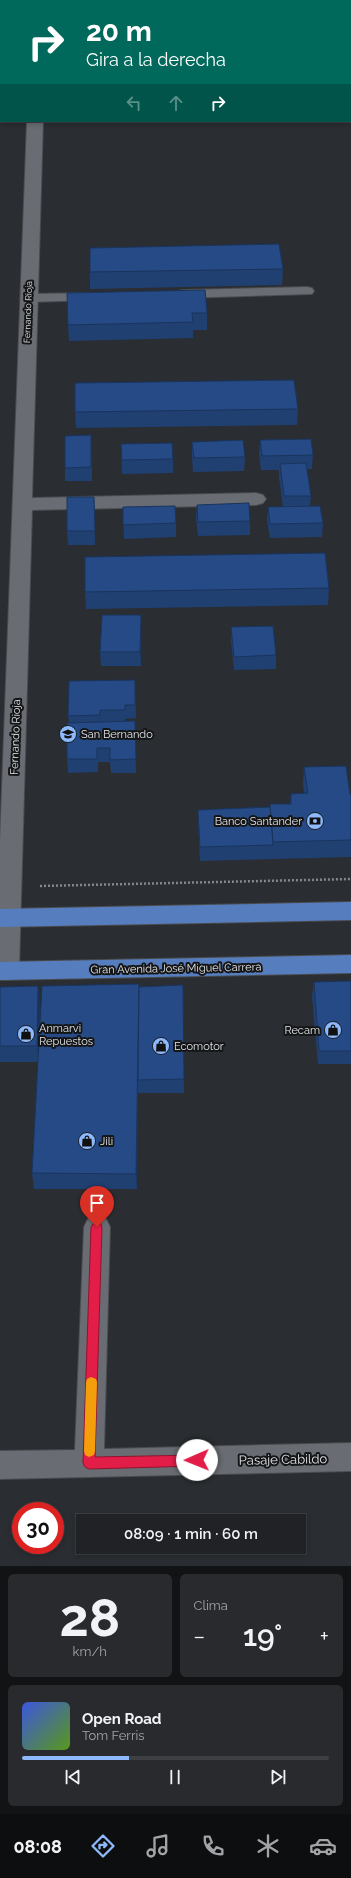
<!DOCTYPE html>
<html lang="es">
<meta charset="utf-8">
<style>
body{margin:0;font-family:Raleway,sans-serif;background:#282a2d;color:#f1f3f6;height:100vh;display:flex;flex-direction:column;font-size:15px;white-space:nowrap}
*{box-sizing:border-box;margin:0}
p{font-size:13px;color:#a2a4a7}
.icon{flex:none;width:22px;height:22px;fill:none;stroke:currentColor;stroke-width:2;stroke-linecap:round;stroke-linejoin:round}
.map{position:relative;height:1566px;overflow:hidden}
.side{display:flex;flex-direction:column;gap:8px;padding:8px;background:#121314;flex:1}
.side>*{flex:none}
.hud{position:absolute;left:0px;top:0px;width:351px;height:122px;box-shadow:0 2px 6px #0003,0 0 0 1px #3d3f42;background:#00695c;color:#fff;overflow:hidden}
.speed{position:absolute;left:12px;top:1502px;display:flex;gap:8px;font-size:20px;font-weight:700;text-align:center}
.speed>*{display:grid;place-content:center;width:52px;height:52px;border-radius:50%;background:#202225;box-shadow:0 2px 6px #0003,0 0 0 1px #3d3f42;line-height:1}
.speed .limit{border:6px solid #d22;background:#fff;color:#111}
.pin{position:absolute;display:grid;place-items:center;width:34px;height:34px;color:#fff;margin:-41px -17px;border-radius:50% 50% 50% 0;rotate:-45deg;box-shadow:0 0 4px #0007}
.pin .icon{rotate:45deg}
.me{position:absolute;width:44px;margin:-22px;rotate:269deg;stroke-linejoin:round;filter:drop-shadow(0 0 3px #0008)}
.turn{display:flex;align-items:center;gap:14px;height:84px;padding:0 20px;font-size:18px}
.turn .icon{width:52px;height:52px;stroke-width:2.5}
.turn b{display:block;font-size:28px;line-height:34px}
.lanes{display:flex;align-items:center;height:38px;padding:0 20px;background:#0003;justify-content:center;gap:20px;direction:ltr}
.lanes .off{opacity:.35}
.big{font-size:30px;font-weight:600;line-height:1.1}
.side .widget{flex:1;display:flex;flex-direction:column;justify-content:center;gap:6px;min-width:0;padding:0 14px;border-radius:6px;background:#282a2d}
.side .dial{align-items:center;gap:0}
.dial b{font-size:52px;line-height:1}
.song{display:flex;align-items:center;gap:12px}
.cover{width:48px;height:48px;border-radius:6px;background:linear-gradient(135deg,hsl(230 70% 55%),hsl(90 70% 35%))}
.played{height:4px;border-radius:2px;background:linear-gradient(90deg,#8eb9fc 35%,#3d3f42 35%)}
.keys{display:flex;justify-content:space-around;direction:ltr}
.heat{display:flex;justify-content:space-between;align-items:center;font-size:22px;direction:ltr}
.side .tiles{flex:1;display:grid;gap:8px;grid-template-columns:1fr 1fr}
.widget:last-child{grid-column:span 2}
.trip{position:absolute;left:76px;top:1514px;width:230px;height:40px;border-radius:0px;background:#202225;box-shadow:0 2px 6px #0003,0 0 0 1px #3d3f42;font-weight:600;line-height:40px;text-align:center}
.tab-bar{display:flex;height:64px;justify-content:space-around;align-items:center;background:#0d0e0f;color:#a2a4a7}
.tab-bar .icon{width:28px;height:28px}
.tab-bar .current{color:#8eb9fc}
.tab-bar b{font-size:18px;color:#f1f3f6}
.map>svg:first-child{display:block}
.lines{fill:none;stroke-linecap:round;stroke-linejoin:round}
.service-casing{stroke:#494b4f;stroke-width:2}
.minor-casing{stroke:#494b4f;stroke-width:2}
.primary-casing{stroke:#494b4f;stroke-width:2}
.path{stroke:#85878b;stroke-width:2.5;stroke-dasharray:2 2;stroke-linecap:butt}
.service{fill:#696c72;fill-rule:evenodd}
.minor{fill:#696c72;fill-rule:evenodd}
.primary{fill:#567ebe;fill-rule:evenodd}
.wall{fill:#204072}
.shaded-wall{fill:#1a345d}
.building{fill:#254a85;stroke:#1a345d}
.route{fill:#e11d48;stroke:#92132f}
.slow{fill:#f59e0b}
.labels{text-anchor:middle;stroke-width:4;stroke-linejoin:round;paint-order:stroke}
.far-street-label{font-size:9px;fill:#e3e5e8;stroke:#141517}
.poi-label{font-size:11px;fill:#e3e5e8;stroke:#141517;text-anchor:start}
.street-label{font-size:11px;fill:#e3e5e8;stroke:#141517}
.near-street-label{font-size:13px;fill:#e3e5e8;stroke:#141517}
</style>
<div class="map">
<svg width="351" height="1566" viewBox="0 0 351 1566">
<rect width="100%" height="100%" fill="#2a2d31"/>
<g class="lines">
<g class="service-casing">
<g id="service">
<polygon points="307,287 312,288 314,291 312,294 183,298 178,297 176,294 178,291 183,290"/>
<polygon points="91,293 96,294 98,297 96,300 29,302 24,301 22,298 24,295 29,294"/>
</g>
</g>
<g class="minor-casing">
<g id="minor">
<rect x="350" y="66" width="1" height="8"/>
<rect x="0" y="71" width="1" height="8"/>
<polygon points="27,121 43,121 32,498 256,493 263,495 266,499 263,503 256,505 32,510 19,971 15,978 7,980 0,978 0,841"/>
<polygon points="97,1215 106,1219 110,1227 104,1449 351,1443 351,1471 0,1479 0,1451 75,1450 84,1227 88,1219"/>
</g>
</g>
<g class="primary-casing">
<g id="primary">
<polygon points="351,902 351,920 0,927 0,909"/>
<polygon points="351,955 351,973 0,980 0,962"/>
</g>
</g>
<polyline class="path" points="40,886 351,879"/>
<use href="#service" class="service"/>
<use href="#minor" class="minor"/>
<use href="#primary" class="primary"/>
</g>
<g class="wall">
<polygon points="283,269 282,285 90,289 90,272"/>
<polygon points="205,290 207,313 207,330 193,330 193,338 69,341 68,325"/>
<polygon points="298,409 297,425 76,428 75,412"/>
<polygon points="91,435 92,481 65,481 65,468"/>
<polygon points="260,440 313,455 312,469 307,469 311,496 310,506 323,523 322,537 270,538 267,521 268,507 283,507 279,477 279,470 261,470 259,454"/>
<polygon points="192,442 245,457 244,471 193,472 192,456"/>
<polygon points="121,444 173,459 173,473 122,474"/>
<polygon points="94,497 95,545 68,545 67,531"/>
<polygon points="197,505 250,521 250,535 198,536 196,519"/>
<polygon points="123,507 176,523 176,537 124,539"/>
<polygon points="329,588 328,605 86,609 85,592"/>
<polygon points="231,627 276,655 276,669 234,670 231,641"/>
<polygon points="141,629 141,666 101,666 100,652"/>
<polygon points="135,680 136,718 125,719 125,722 135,721 136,773 111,773 110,762 98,762 98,772 68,773 67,759 69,722 68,716"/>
<polygon points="304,767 350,794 351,794 351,857 200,861 198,823 198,810 270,807 270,804 290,804 291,794 304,793 303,784"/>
<polygon points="351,981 351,1064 318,1064 312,996 314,982"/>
<polygon points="183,985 184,1093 138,1093 138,1088 137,1189 34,1189 32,1173 38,1062 0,1062 0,987 38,986 40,1003 39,1046 139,987"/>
</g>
<g class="shaded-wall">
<polygon points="141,615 141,666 140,652"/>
<polygon points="38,986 40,1003 39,1062 37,1046"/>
<polygon points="138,1080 138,1088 137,1189 136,1174"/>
</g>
<g class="building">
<polygon points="279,244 283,269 90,272 90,248"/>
<polygon points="205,290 207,313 192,313 193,322 68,325 67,293"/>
<polygon points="294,380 298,409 75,412 75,383"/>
<polygon points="91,435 91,467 65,468 65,436"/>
<polygon points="311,439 313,455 262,456 260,440"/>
<polygon points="243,440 245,457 194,458 192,442"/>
<polygon points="172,443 173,459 122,460 121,444"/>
<polygon points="306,463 311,496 284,496 280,464"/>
<polygon points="67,497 94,497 95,531 67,531"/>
<polygon points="249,503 250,521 198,522 197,505"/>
<polygon points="175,506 176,523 123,525 123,507"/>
<polygon points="320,506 323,523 270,524 268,507"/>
<polygon points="325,553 329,588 85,592 85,557"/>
<polygon points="102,615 141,615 140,652 100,652"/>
<polygon points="273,626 276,655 234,657 231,627"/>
<polygon points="135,680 135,705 125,705 125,710 100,710 100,715 68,716 69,681"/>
<polygon points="135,721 136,759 110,760 110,748 97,748 97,759 67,759 67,723"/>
<polygon points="346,766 350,794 351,794 351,840 273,842 270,804 291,804 291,794 308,793 304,767"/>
<polygon points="270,807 273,845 200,847 198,810"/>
<polygon points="351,981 351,1051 319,1051 314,982"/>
<polygon points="139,984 136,1174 32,1173 42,986"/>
<polygon points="183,985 184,1079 138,1080 139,987"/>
<polygon points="38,986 37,1046 0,1046 0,987"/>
</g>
<polygon class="route" points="97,1222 101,1224 102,1227 95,1457 197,1455 201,1456 203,1460 201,1465 197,1466 89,1469 85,1467 83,1463 91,1227 93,1224"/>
<polygon class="slow" points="91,1377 96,1379 97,1382 95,1451 94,1455 89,1457 85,1455 84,1451 86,1382 87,1379"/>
<defs>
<g id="school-disc" transform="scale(0.9)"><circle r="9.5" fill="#8eb9fc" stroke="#141517"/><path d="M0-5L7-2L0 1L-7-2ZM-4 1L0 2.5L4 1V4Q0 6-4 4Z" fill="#111"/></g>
<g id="bank-disc" transform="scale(0.9)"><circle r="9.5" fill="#8eb9fc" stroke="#141517"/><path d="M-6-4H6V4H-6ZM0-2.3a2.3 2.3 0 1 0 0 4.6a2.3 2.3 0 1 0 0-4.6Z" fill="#111"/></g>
<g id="shop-disc" transform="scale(0.9)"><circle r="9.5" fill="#8eb9fc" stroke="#141517"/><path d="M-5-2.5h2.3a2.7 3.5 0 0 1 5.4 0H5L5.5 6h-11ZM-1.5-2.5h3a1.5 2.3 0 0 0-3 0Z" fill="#111"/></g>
</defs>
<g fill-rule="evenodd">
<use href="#school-disc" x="68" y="734"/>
<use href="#bank-disc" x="315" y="821"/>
<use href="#shop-disc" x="333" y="1030"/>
<use href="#shop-disc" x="26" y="1034"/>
<use href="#shop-disc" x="161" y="1046"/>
<use href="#shop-disc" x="87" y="1141"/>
</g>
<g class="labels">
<g class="far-street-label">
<text transform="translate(28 312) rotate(-88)" y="3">Fernando Rioja</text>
</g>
<g class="poi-label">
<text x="81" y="738">San Bernando</text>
<text x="302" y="825" text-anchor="end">Banco Santander</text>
<text x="39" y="1032">Anmarvi<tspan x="39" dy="13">Repuestos</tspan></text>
<text x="320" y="1034" text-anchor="end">Recam</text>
<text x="174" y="1050">Ecomotor</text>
<text x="100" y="1145">Jili</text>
</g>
<g class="street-label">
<text transform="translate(15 737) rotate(-88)" y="4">Fernando Rioja</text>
<text transform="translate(176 968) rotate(-1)" y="4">Gran Avenida José Miguel Carrera</text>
</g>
<g class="near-street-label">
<text transform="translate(283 1459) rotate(-1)" y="5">Pasaje Cabildo</text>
</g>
</g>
</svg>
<div class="speed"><div class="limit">30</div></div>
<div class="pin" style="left:97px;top:1227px;background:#d93025"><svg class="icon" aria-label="arrive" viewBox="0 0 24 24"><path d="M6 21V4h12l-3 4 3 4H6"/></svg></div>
<svg class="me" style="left:197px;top:1460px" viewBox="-20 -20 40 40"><circle r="19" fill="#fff"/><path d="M0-13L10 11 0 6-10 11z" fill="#e11d48"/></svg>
<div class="trip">08:09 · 1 min · 60 m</div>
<div class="hud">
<div class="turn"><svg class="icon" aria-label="right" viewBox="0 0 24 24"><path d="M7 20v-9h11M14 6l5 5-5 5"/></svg><div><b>20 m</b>Gira a la derecha</div></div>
<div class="lanes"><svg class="icon off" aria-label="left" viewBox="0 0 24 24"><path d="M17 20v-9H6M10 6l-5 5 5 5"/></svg><svg class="icon off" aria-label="ahead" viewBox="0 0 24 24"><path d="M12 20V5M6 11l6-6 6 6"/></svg><svg class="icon" aria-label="right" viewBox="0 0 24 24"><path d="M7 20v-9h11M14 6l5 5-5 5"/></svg></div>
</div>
</div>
<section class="side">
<div class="tiles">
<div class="widget dial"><b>28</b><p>km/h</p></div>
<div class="widget"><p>Clima</p>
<div class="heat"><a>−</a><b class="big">19°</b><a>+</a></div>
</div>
<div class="widget">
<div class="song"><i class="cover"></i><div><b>Open Road</b><p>Tom Ferris</p></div></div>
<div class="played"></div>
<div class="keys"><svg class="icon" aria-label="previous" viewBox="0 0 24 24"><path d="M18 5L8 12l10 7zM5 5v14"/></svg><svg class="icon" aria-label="pause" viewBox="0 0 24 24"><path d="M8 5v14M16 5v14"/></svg><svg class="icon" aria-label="next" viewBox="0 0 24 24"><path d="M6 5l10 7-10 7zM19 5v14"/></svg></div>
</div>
</div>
</section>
<nav class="tab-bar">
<b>08:08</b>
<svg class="icon current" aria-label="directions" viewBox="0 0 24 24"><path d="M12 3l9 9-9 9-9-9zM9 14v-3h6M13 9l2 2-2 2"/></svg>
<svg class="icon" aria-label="music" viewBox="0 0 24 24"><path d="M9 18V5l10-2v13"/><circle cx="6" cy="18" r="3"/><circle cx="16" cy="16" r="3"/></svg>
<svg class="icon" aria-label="phone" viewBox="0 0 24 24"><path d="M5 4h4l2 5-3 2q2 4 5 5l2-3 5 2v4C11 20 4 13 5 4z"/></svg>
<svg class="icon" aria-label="climate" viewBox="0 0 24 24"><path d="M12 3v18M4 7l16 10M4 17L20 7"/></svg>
<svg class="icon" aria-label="car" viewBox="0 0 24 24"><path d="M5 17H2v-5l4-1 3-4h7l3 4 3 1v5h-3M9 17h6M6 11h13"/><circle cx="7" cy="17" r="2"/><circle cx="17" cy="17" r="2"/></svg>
</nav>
